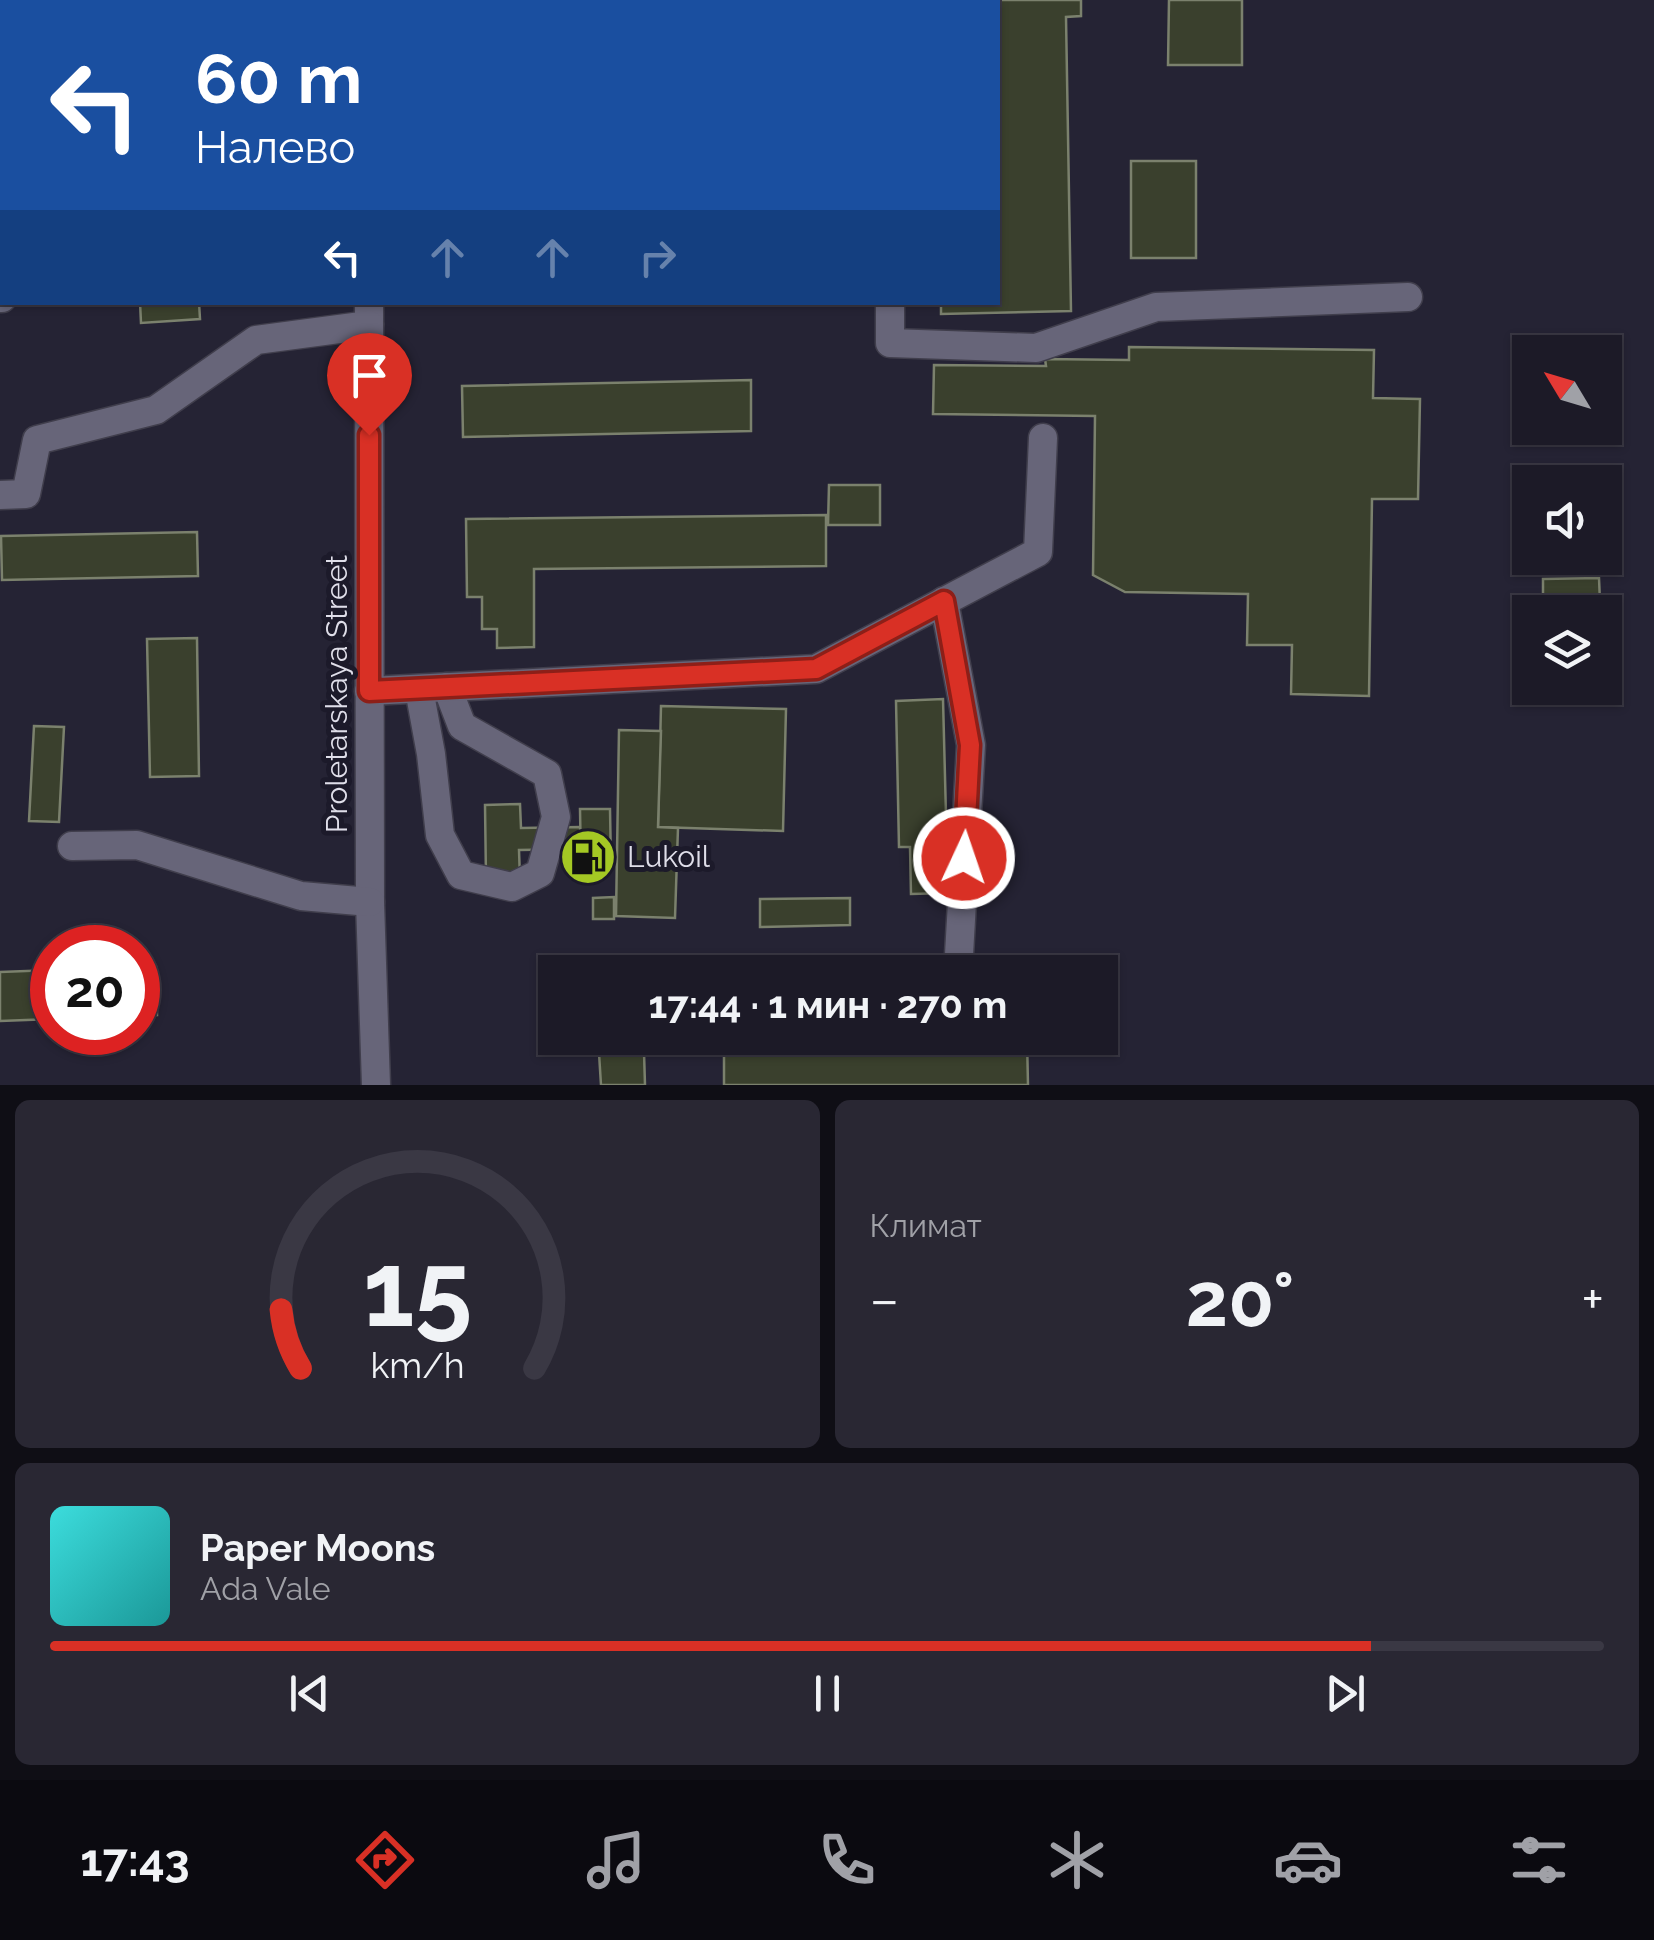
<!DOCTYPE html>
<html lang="ru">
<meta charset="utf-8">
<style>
body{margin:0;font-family:Raleway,sans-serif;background:#292733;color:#f1f3f6;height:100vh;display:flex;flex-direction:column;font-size:38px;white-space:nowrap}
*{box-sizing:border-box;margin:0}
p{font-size:32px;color:#a0a1a7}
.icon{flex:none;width:55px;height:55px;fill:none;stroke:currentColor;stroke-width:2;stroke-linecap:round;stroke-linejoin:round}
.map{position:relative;height:1085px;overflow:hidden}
.panel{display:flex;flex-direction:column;gap:15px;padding:15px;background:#0f0e15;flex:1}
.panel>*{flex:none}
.hud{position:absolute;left:0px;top:0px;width:1000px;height:305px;box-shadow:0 2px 8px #0004,0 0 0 2px #3a3844;background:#1a4fa0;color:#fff;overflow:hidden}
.needle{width:65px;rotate:308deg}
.fabs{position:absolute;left:1512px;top:335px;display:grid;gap:20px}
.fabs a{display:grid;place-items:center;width:110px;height:110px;border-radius:0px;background:#1c1a27;box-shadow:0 2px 8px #0004,0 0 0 2px #3a3844;font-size:50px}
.speed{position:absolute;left:30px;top:925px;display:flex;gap:20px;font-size:50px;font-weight:700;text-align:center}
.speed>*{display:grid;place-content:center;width:130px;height:130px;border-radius:50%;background:#1c1a27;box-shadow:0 2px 8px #0004,0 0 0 2px #3a3844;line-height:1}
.speed .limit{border:15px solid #d22;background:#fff;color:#111}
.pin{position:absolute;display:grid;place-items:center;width:85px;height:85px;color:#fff;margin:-102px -42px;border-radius:50% 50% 50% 0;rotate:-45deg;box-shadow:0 0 10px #0007}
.pin .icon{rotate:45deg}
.me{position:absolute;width:110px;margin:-55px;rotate:3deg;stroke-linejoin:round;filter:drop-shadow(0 0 8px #0008)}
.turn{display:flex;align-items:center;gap:35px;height:210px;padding:0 30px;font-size:45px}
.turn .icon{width:130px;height:130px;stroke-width:2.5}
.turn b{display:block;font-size:70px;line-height:85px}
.lanes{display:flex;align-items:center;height:95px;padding:0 30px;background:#0003;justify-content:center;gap:50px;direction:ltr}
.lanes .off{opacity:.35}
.big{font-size:75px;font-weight:700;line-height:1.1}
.panel .widget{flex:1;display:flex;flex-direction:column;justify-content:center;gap:15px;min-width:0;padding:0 35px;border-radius:15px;background:#292733}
.panel .dial{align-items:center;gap:0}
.dial svg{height:260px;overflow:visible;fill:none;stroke:#3a3844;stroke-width:7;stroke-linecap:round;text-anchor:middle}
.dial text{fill:#f1f3f6;stroke:none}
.song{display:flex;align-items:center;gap:30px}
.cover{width:120px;height:120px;border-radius:15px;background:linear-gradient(135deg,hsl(180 70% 55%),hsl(180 70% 35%))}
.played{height:10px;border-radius:5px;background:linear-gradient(90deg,#d93025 85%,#3a3844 85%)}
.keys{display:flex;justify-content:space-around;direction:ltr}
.heat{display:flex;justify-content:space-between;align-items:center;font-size:55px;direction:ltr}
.panel .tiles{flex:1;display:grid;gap:15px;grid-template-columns:1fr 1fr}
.widget:last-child{grid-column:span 2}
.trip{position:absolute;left:538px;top:955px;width:580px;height:100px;border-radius:0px;background:#1c1a27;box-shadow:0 2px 8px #0004,0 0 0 2px #3a3844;font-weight:700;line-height:100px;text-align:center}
.tabs{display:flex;height:160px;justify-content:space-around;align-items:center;background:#0b0a10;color:#a0a1a7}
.tabs .icon{width:70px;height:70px}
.tabs .active{color:#d93025}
.tabs b{font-size:45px;color:#f1f3f6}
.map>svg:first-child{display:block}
.building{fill:#3a402d;stroke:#7b816d;stroke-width:2.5}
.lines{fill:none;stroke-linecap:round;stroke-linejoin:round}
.minor-casing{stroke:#403e4c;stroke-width:31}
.minor{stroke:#676579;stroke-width:28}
.route-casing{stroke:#8d1f18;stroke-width:25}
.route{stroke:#d93025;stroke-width:18}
.labels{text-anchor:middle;stroke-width:10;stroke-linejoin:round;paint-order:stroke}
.street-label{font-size:30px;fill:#dfdee9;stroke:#1c1a2a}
.poi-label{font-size:30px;fill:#dfdee9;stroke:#1c1a2a;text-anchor:start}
</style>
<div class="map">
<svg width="1654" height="1085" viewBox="0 0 1654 1085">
<rect width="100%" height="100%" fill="#252334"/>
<g class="building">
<polygon points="935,0 1081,0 1081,16 1066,17 1071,311 941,314 941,302 998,302 998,2"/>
<polygon points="1169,0 1242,0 1242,65 1168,65"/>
<rect x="1131" y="161" width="65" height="97"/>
<polygon points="140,302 199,302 200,319 141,323"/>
<polygon points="1129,347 1374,350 1373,398 1420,399 1418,499 1372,499 1369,696 1291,694 1292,645 1247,645 1248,594 1125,592 1093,575 1095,416 933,414 934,365 1046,366 1045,359 1129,360"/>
<polygon points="751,380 751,431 463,437 462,386"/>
<polygon points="1567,467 1567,482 1544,482 1544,468"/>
<polygon points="829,485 880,485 880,525 828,525"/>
<polygon points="826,515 826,566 534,569 534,647 497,648 497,629 482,629 482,597 467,597 466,519"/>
<polygon points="197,532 198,576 2,580 1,536"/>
<rect x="1545" y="558" width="23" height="14"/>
<polygon points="1599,578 1600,602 1543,604 1543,579"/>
<polygon points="197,638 199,776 150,777 147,639"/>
<polygon points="943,699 948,893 911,894 910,847 899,847 896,701"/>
<polygon points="661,706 786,709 783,831 658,827"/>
<polygon points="34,726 64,727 59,822 29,821"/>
<polygon points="619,730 661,731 658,827 678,828 675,918 616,916"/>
<polygon points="520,804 521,828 580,827 581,849 519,850 520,879 486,879 485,805"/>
<polygon points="580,809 610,809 611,864 581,865"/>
<polygon points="614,897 614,919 593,919 593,898"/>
<polygon points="850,898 850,925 760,927 760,899"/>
<polygon points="138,967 156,967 157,1015 138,1016"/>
<polygon points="52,970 52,1019 0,1021 0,972"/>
<polygon points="939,1038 1027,1038 1028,1085 724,1085 724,1049 939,1045"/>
<polygon points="644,1052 645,1085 601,1085 599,1053"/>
</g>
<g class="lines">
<g class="minor-casing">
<g id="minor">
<polyline points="364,0 364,2"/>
<polyline points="892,2 892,0"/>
<polyline points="0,298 2,298"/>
<polyline points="369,302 370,902 376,1085"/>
<polyline points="890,302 890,343 1036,348 1156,307 1408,297"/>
<polyline points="0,495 26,494 37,440 156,410 256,340 369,325"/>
<polyline points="944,601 971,745 958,972"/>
<polyline points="419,689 431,754 440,835 461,875 512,887 540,873 556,817 547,774 462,726 447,687"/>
<polyline points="369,691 816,669 1038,552 1043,438"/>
<polyline points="72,846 137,845 301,896 370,902"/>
</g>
</g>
<use href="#minor" class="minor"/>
</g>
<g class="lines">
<g class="route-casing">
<polyline id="route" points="369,435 369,691 816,669 944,601 970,745 964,858"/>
</g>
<use href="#route" class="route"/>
</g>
<defs>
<g id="fuel-disc" transform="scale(2.875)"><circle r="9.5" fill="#a4c824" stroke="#1c1a2a"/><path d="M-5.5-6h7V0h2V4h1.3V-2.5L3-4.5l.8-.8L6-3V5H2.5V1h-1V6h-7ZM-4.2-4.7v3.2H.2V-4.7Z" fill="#111"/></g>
</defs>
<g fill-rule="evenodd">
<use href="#fuel-disc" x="588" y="857"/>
</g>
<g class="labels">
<g class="street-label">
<text transform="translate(337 694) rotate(-90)" y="10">Proletarskaya Street</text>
</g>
<g class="poi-label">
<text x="627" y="867">Lukoil</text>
</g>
</g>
</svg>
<div class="fabs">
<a><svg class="needle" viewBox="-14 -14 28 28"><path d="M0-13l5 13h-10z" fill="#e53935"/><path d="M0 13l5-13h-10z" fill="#a0a1a7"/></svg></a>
<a><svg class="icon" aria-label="sound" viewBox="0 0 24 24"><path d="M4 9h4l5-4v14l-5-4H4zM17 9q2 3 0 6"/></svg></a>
<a><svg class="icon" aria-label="layers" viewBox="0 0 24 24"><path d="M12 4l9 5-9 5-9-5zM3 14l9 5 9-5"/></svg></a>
</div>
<div class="speed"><div class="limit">20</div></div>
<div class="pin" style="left:369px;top:435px;background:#d93025"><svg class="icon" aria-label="arrive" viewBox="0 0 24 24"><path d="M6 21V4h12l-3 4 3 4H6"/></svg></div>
<svg class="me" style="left:964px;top:858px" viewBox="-20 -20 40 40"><circle r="17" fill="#d93025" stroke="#fff" stroke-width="3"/><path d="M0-11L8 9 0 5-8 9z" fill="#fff"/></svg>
<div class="trip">17:44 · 1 мин · 270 m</div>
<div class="hud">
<div class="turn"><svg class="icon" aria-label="left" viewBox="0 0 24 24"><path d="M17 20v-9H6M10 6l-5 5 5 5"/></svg><div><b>60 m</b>Налево</div></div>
<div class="lanes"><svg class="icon" aria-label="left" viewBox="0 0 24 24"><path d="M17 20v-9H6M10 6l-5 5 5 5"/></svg><svg class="icon off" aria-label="ahead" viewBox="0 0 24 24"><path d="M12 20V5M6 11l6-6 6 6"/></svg><svg class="icon off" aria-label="ahead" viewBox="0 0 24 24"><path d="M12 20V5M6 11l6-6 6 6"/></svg><svg class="icon off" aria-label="right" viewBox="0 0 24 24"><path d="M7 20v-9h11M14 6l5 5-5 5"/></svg></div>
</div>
</div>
<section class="panel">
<div class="tiles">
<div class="widget dial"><svg viewBox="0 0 100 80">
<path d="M14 69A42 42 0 1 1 86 69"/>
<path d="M14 69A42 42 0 0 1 8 51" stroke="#d93025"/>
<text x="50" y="56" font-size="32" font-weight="700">15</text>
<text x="50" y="72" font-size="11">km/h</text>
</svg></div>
<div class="widget"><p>Климат</p>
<div class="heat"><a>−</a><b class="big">20°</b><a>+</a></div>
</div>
<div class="widget">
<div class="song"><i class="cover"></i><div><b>Paper Moons</b><p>Ada Vale</p></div></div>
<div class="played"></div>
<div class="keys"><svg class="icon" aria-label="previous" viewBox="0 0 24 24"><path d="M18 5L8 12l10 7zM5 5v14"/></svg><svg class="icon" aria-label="pause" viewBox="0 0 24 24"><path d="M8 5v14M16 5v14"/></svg><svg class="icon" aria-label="next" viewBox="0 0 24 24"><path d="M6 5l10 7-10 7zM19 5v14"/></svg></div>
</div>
</div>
</section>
<nav class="tabs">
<b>17:43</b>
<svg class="icon active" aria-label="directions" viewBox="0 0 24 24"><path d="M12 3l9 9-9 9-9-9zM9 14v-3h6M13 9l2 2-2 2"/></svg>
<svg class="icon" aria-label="music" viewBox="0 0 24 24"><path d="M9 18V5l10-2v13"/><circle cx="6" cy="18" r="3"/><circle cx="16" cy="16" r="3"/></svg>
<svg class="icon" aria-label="phone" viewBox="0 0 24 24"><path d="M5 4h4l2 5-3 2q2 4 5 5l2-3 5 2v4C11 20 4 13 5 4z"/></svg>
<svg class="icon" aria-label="climate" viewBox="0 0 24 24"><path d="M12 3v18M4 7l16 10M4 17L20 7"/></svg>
<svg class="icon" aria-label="car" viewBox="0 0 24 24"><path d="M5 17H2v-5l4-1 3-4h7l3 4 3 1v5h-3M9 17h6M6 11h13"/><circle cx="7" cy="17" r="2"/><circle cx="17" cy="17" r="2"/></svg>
<svg class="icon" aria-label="filters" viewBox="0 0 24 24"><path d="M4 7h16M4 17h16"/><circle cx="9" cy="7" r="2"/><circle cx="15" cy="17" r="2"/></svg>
</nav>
